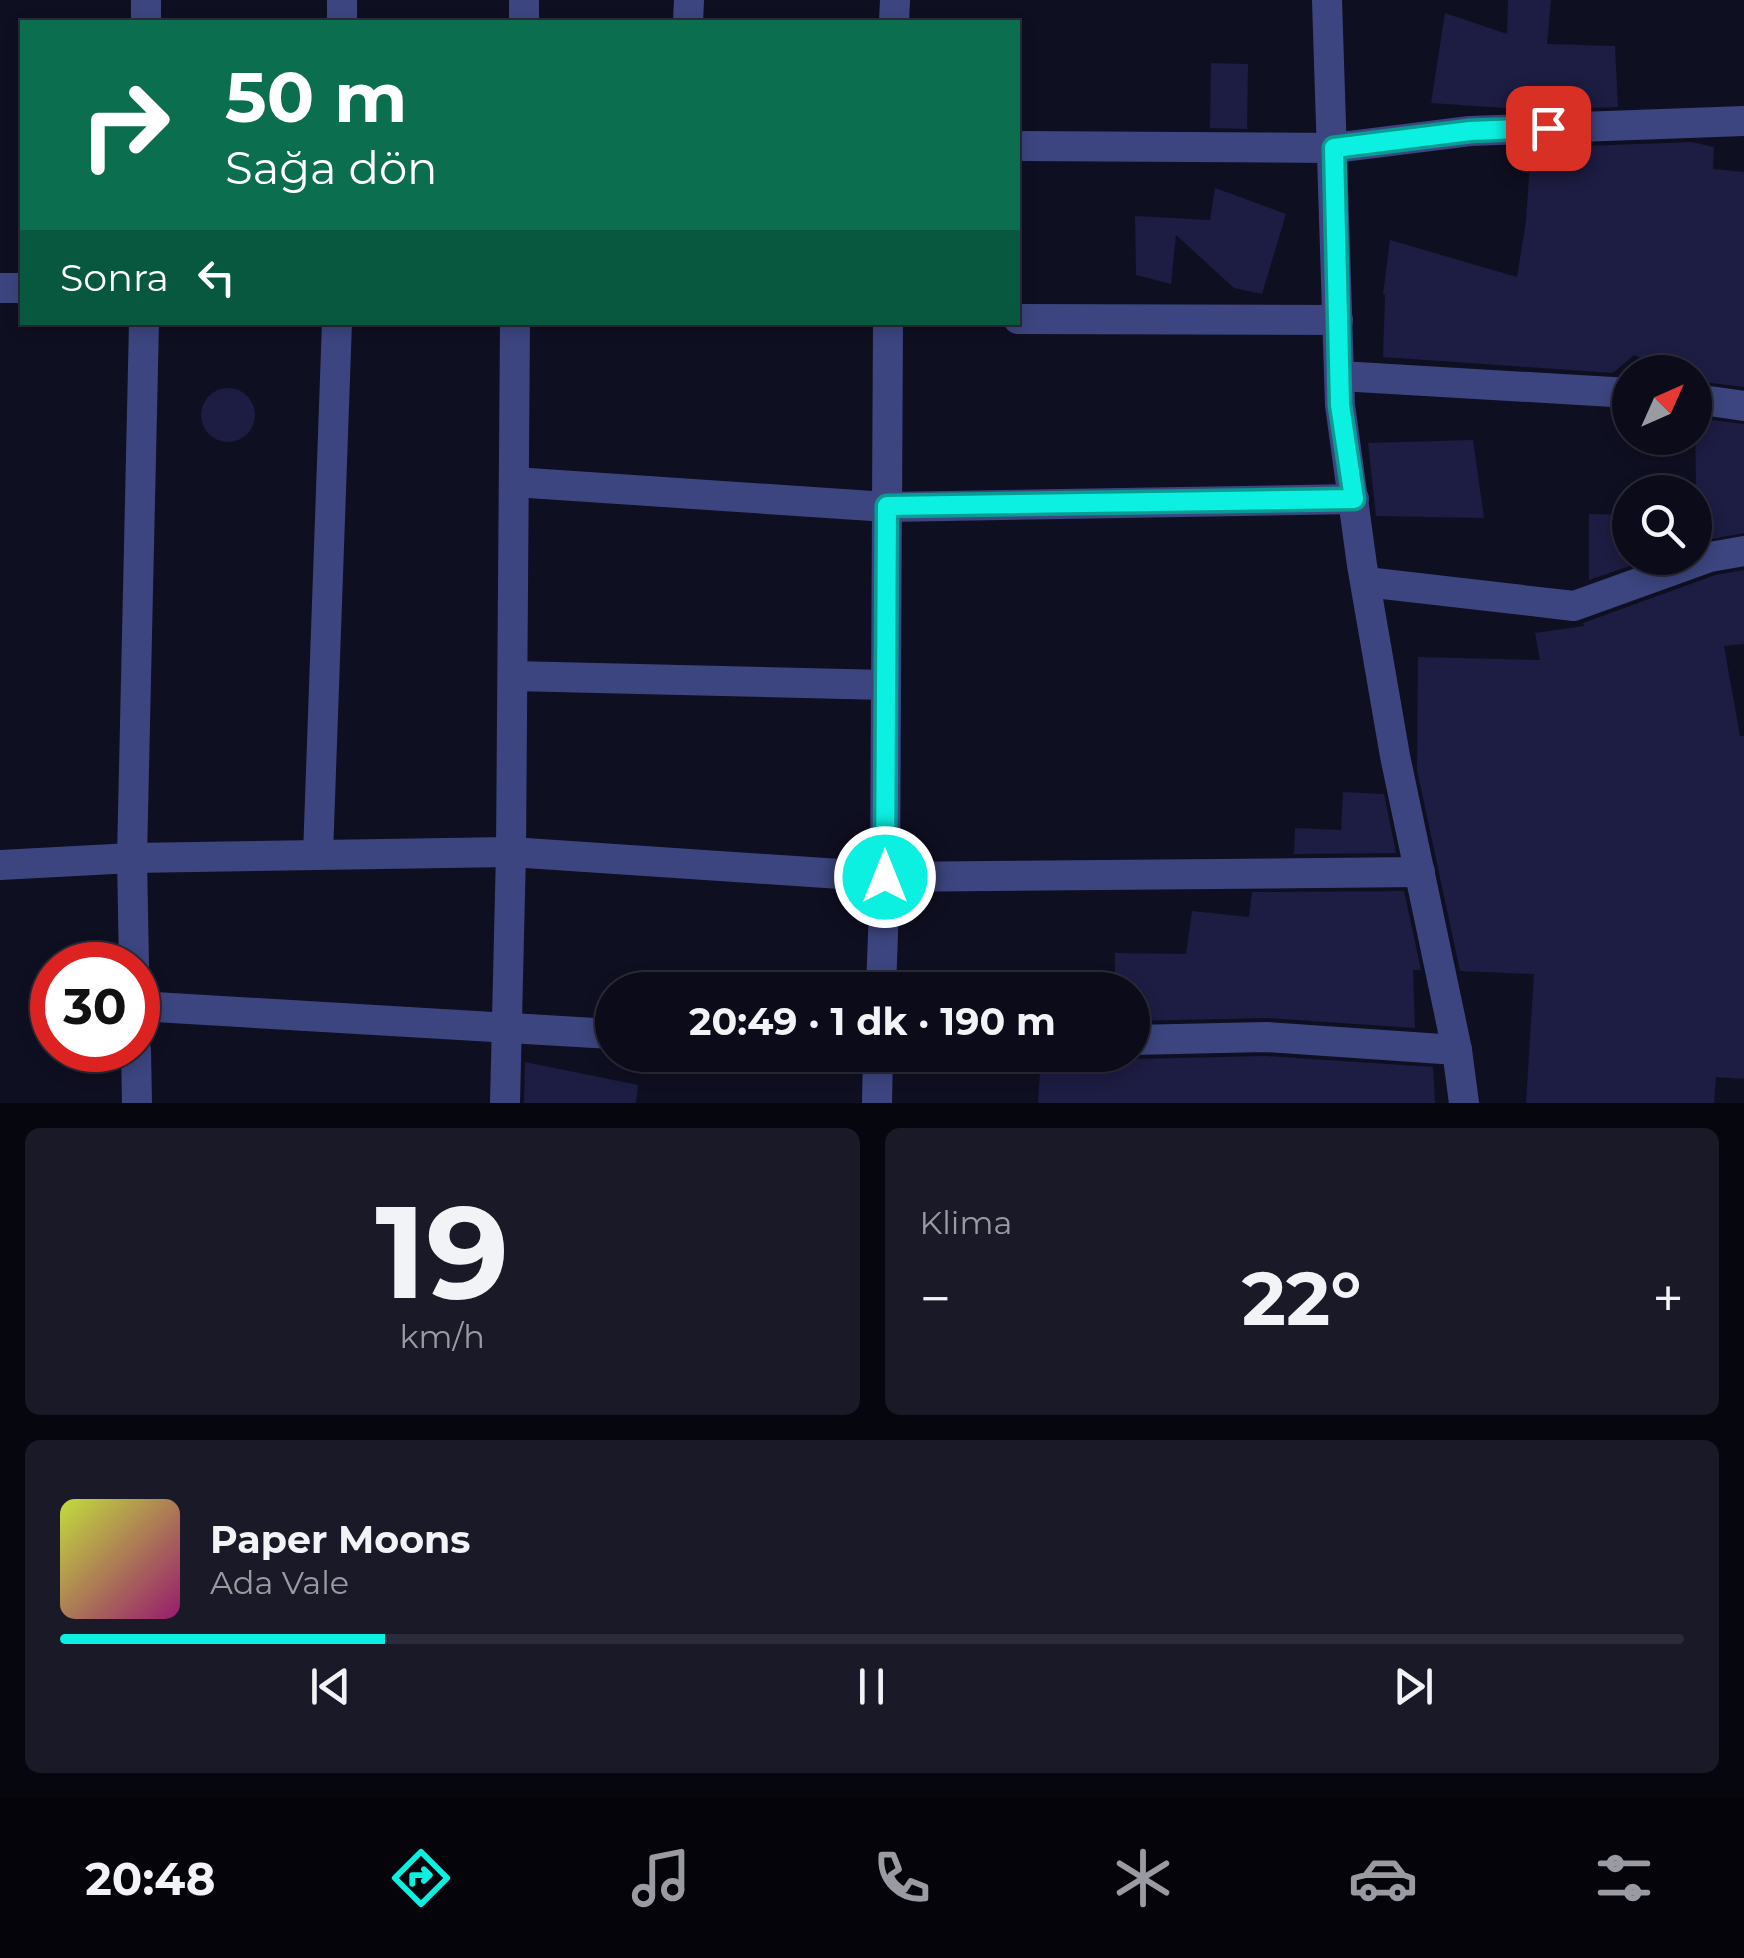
<!DOCTYPE html>
<html lang="tr">
<meta charset="utf-8">
<style>
body{margin:0;font-family:Montserrat,sans-serif;background:#191927;color:#f1f3f6;height:100vh;display:flex;flex-direction:column;font-size:38px;white-space:nowrap}
*{box-sizing:border-box;margin:0}
p{font-size:32px;color:#9a9ba2}
.icon{flex:none;width:55px;height:55px;fill:none;stroke:currentColor;stroke-width:2;stroke-linecap:round;stroke-linejoin:round}
.map{position:relative;height:1103px;overflow:hidden}
.details{display:flex;flex-direction:column;gap:25px;padding:25px;background:#06060e;flex:1}
.details>*{flex:none}
.banner{position:absolute;left:20px;top:20px;width:1000px;height:305px;border-radius:0px;box-shadow:0 5px 15px #0003,0 0 0 2px #2b2b39;background:#0b6e4f;color:#fff;overflow:hidden}
.needle{width:65px;rotate:45deg}
.fabs{position:absolute;left:1612px;top:355px;display:grid;gap:20px}
.fabs a{display:grid;place-items:center;width:100px;height:100px;border-radius:50%;background:#0b0b1a;box-shadow:0 5px 15px #0003,0 0 0 2px #2b2b39;font-size:50px}
.speed{position:absolute;left:30px;top:942px;display:flex;gap:20px;font-size:50px;font-weight:700;text-align:center}
.speed>*{display:grid;place-content:center;width:130px;height:130px;border-radius:50%;background:#0b0b1a;box-shadow:0 5px 15px #0003,0 0 0 2px #2b2b39;line-height:1}
.speed .limit{border:15px solid #d22;background:#fff;color:#111}
.pin{position:absolute;display:grid;place-items:center;width:85px;height:85px;color:#fff;margin:-42px;border-radius:20px;box-shadow:0 5px 15px #0006}
.me{position:absolute;width:110px;margin:-55px;rotate:0deg;stroke-linejoin:round;filter:drop-shadow(0 0 8px #0008)}
.turn{display:flex;align-items:center;gap:35px;height:210px;padding:0 40px;font-size:45px}
.turn .icon{width:130px;height:130px;stroke-width:2.5}
.turn b{display:block;font-size:70px;line-height:85px}
.then{display:flex;align-items:center;height:95px;padding:0 40px;background:#0003;gap:20px;font-size:38px}
.big{font-size:75px;font-weight:700;line-height:1.1}
.details .card{flex:1;display:flex;flex-direction:column;justify-content:center;gap:15px;min-width:0;padding:0 35px;border-radius:15px;background:#191927}
.details .dial{align-items:center;gap:0}
.dial b{font-size:130px;line-height:1}
.song{display:flex;align-items:center;gap:30px}
.cover{width:120px;height:120px;border-radius:15px;background:linear-gradient(135deg,hsl(70 70% 55%),hsl(320 70% 35%))}
.played{height:10px;border-radius:5px;background:linear-gradient(90deg,#0cf0e1 20%,#2b2b39 20%)}
.keys{display:flex;justify-content:space-around;direction:ltr}
.heat{display:flex;justify-content:space-between;align-items:center;font-size:55px;direction:ltr}
.details .tiles{flex:1;display:grid;gap:25px;grid-template-columns:1fr 1fr}
.card:last-child{grid-column:span 2}
.trip{position:absolute;left:595px;top:972px;width:555px;height:100px;border-radius:50px;background:#0b0b1a;box-shadow:0 5px 15px #0003,0 0 0 2px #2b2b39;font-weight:700;line-height:100px;text-align:center}
.tab-bar{display:flex;height:160px;justify-content:space-around;align-items:center;background:#04040a;color:#9a9ba2}
.tab-bar .icon{width:70px;height:70px}
.tab-bar .selected{color:#0cf0e1}
.tab-bar b{font-size:45px;color:#f1f3f6}
.map>svg:first-child{display:block}
.building{fill:#1d1c42}
.lines{fill:none;stroke-linecap:round;stroke-linejoin:round}
.minor{stroke:#3c457f;stroke-width:30}
.route-casing{stroke:#089c92;stroke-width:25}
.route{stroke:#0cf0e1;stroke-width:18}
</style>
<div class="map">
<svg width="1744" height="1103" viewBox="0 0 1744 1103">
<rect width="100%" height="100%" fill="#0f0f22"/>
<g class="building">
<polygon points="1508,0 1551,0 1547,44 1615,46 1618,107 1534,110 1431,103 1445,13 1507,34"/>
<polygon points="1211,63 1248,64 1247,129 1210,128"/>
<polygon points="1692,142 1714,147 1713,169 1744,172 1744,387 1695,381 1695,372 1670,372 1634,355 1613,373 1383,357 1385,295 1383,294 1390,240 1517,277 1526,221 1531,148"/>
<polygon points="1215,188 1286,214 1262,294 1234,288 1176,235 1171,284 1136,275 1135,216 1210,220"/>
<circle cx="228" cy="415" r="27"/>
<polygon points="1695,418 1744,424 1744,533 1695,542 1695,492 1640,492 1696,484"/>
<polygon points="1473,440 1484,518 1376,516 1368,443"/>
<polygon points="1589,514 1630,515 1630,558 1653,558 1589,580"/>
<polygon points="1744,570 1744,644 1724,646 1740,736 1744,736 1744,1079 1716,1077 1714,1103 1526,1103 1534,974 1460,971 1417,770 1418,657 1540,660 1535,633 1584,626 1583,623 1715,575"/>
<polygon points="1343,792 1384,794 1396,853 1294,854 1295,828 1341,830"/>
<polygon points="1404,891 1421,970 1413,970 1415,1028 1267,1018 1132,1021 1132,990 1115,990 1115,953 1186,954 1192,911 1249,917 1252,892"/>
<polygon points="1109,1055 1132,1059 1266,1056 1433,1067 1435,1103 1038,1103 1041,1057 1108,1061"/>
<polygon points="525,1062 638,1085 636,1103 524,1103"/>
</g>
<g class="lines">
<g class="minor">
<polyline points="1327,0 1340,405 1362,565 1395,756 1457,1050 1464,1103"/>
<polyline points="146,22 146,0"/>
<polyline points="342,22 342,0"/>
<polyline points="524,22 524,0"/>
<polyline points="688,22 689,0"/>
<polyline points="894,22 895,0"/>
<polyline points="1018,146 1334,148 1470,131 1744,121"/>
<polyline points="0,288 22,288"/>
<polyline points="1018,319 1338,320"/>
<polyline points="1340,376 1630,393"/>
<polyline points="1695,399 1744,406"/>
<polyline points="514,482 887,507 1354,499"/>
<polyline points="1366,582 1574,606 1710,557 1744,551"/>
<polyline points="513,676 886,685"/>
<polyline points="318,855 337,322"/>
<polyline points="0,865 132,858 511,852 885,877 1420,872"/>
<polyline points="134,965 132,858 144,322"/>
<polyline points="881,990 885,877 888,322"/>
<polyline points="138,1006 612,1034"/>
<polyline points="1132,1040 1266,1037 1457,1050"/>
<polyline points="136,1050 137,1103"/>
<polyline points="505,1103 511,852 515,322"/>
<polyline points="877,1103 878,1055"/>
</g>
</g>
<g class="lines">
<g class="route-casing">
<polyline id="route" points="885,877 887,506 1354,499 1340,405 1334,148 1470,131 1548,128"/>
</g>
<use href="#route" class="route"/>
</g>
</svg>
<div class="fabs">
<a><svg class="needle" viewBox="-14 -14 28 28"><path d="M0-13l5 13h-10z" fill="#e53935"/><path d="M0 13l5-13h-10z" fill="#9a9ba2"/></svg></a>
<a><svg class="icon" aria-label="search" viewBox="0 0 24 24"><circle cx="10" cy="10" r="6"/><path d="M15 15l6 6"/></svg></a>
</div>
<div class="speed"><div class="limit">30</div></div>
<div class="pin" style="left:1548px;top:128px;background:#d93025"><svg class="icon" aria-label="arrive" viewBox="0 0 24 24"><path d="M6 21V4h12l-3 4 3 4H6"/></svg></div>
<svg class="me" style="left:885px;top:877px" viewBox="-20 -20 40 40"><circle r="17" fill="#0cf0e1" stroke="#fff" stroke-width="3"/><path d="M0-11L8 9 0 5-8 9z" fill="#fff"/></svg>
<div class="trip">20:49 · 1 dk · 190 m</div>
<div class="banner">
<div class="turn"><svg class="icon" aria-label="right" viewBox="0 0 24 24"><path d="M7 20v-9h11M14 6l5 5-5 5"/></svg><div><b>50 m</b>Sağa dön</div></div>
<div class="then">Sonra<svg class="icon" aria-label="left" viewBox="0 0 24 24"><path d="M17 20v-9H6M10 6l-5 5 5 5"/></svg></div>
</div>
</div>
<section class="details">
<div class="tiles">
<div class="card dial"><b>19</b><p>km/h</p></div>
<div class="card"><p>Klima</p>
<div class="heat"><a>−</a><b class="big">22°</b><a>+</a></div>
</div>
<div class="card">
<div class="song"><i class="cover"></i><div><b>Paper Moons</b><p>Ada Vale</p></div></div>
<div class="played"></div>
<div class="keys"><svg class="icon" aria-label="previous" viewBox="0 0 24 24"><path d="M18 5L8 12l10 7zM5 5v14"/></svg><svg class="icon" aria-label="pause" viewBox="0 0 24 24"><path d="M8 5v14M16 5v14"/></svg><svg class="icon" aria-label="next" viewBox="0 0 24 24"><path d="M6 5l10 7-10 7zM19 5v14"/></svg></div>
</div>
</div>
</section>
<nav class="tab-bar">
<b>20:48</b>
<svg class="icon selected" aria-label="directions" viewBox="0 0 24 24"><path d="M12 3l9 9-9 9-9-9zM9 14v-3h6M13 9l2 2-2 2"/></svg>
<svg class="icon" aria-label="music" viewBox="0 0 24 24"><path d="M9 18V5l10-2v13"/><circle cx="6" cy="18" r="3"/><circle cx="16" cy="16" r="3"/></svg>
<svg class="icon" aria-label="phone" viewBox="0 0 24 24"><path d="M5 4h4l2 5-3 2q2 4 5 5l2-3 5 2v4C11 20 4 13 5 4z"/></svg>
<svg class="icon" aria-label="climate" viewBox="0 0 24 24"><path d="M12 3v18M4 7l16 10M4 17L20 7"/></svg>
<svg class="icon" aria-label="car" viewBox="0 0 24 24"><path d="M5 17H2v-5l4-1 3-4h7l3 4 3 1v5h-3M9 17h6M6 11h13"/><circle cx="7" cy="17" r="2"/><circle cx="17" cy="17" r="2"/></svg>
<svg class="icon" aria-label="filters" viewBox="0 0 24 24"><path d="M4 7h16M4 17h16"/><circle cx="9" cy="7" r="2"/><circle cx="15" cy="17" r="2"/></svg>
</nav>
